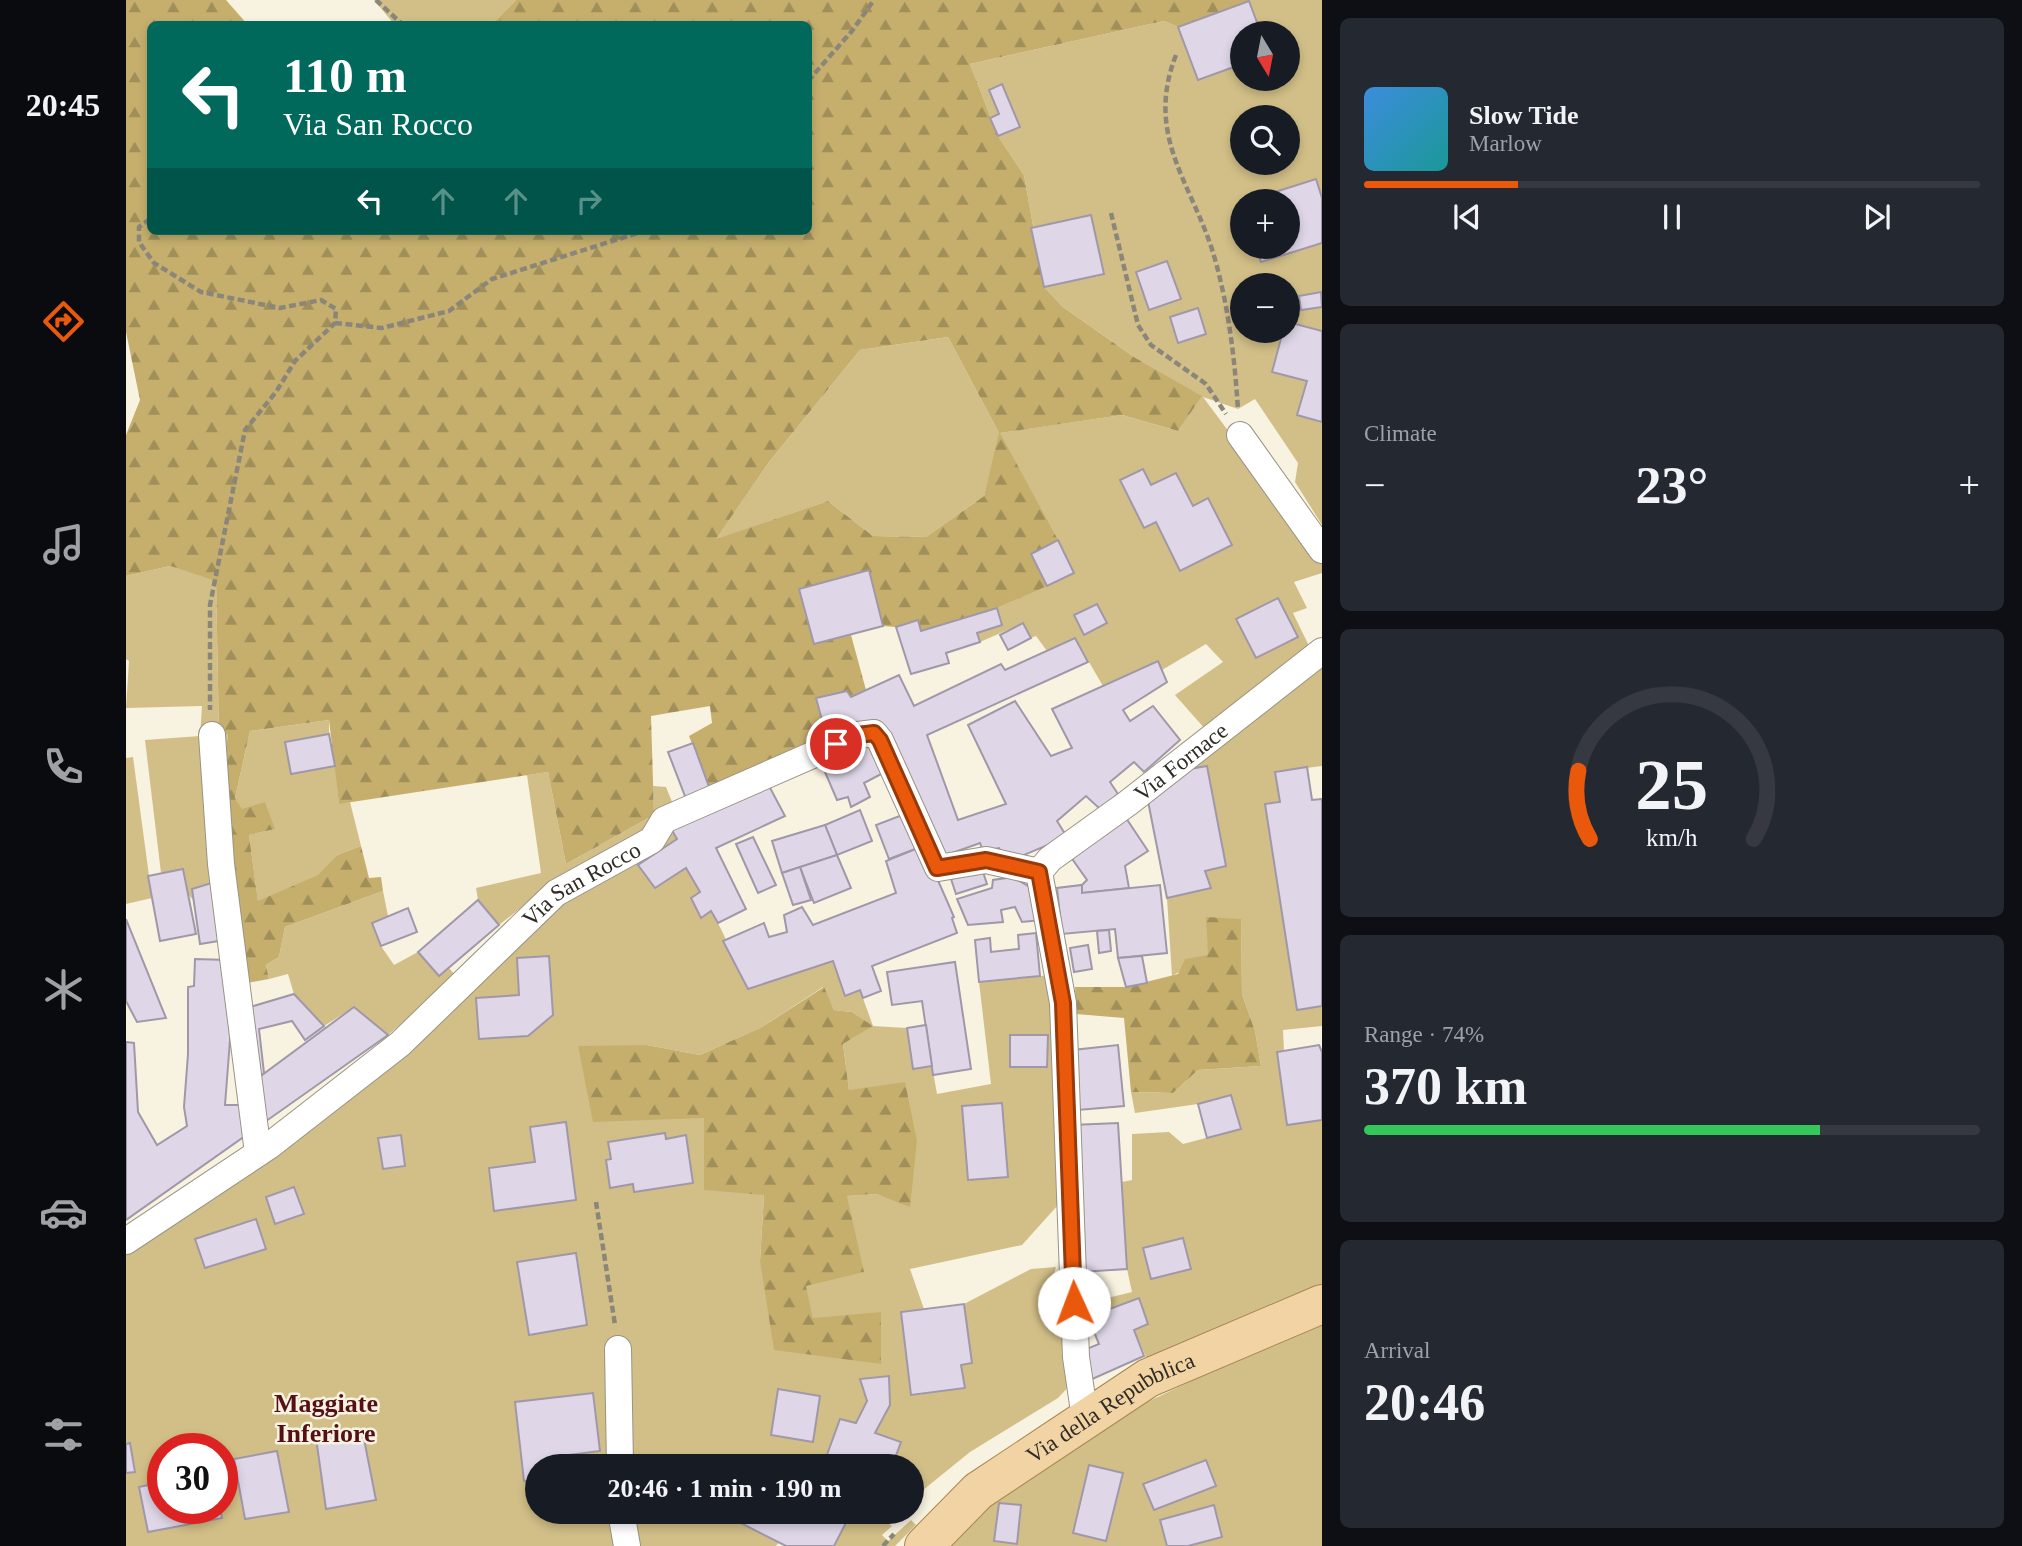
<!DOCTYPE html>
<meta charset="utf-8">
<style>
body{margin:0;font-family:"Times New Roman",serif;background:#242831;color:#f1f3f6;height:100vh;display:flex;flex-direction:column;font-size:26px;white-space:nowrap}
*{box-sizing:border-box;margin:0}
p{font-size:23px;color:#9ea1a6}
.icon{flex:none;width:38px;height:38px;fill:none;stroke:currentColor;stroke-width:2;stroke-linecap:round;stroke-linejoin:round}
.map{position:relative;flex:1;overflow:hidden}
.sheet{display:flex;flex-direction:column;gap:18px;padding:18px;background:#0d0f14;width:700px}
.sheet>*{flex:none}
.hud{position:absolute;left:21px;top:21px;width:665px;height:214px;border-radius:10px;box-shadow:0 4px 10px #0003;background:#00695c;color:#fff;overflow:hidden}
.needle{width:46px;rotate:170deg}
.buttons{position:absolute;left:1104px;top:21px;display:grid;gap:14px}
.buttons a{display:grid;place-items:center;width:70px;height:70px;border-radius:50%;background:#171b24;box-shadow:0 4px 10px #0003;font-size:35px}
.speed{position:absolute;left:21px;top:1433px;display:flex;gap:14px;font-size:35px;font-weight:700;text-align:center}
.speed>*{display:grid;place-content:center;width:91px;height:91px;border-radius:50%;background:#171b24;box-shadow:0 4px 10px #0003;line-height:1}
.speed .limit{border:10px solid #d22;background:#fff;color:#111}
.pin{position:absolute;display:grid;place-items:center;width:60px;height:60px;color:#fff;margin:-30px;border:4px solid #fff;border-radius:50%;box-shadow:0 2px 7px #0007}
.me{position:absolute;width:77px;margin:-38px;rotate:358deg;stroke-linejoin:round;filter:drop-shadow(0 0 5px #0008)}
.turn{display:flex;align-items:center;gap:24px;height:147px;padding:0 21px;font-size:32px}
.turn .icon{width:91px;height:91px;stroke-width:2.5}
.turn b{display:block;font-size:49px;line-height:60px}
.lanes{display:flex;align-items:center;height:66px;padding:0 21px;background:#0003;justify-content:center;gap:35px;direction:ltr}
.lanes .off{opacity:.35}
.big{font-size:52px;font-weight:600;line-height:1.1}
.sheet .widget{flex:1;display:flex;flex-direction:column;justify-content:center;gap:10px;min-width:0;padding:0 24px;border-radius:10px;background:#242831}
.sheet .dial{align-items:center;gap:0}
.dial svg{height:182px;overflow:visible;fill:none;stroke:#363941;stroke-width:7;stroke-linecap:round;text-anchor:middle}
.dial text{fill:#f1f3f6;stroke:none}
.song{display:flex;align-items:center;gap:21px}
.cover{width:84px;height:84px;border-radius:10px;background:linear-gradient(135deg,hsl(210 70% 55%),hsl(180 70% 35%))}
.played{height:7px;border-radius:4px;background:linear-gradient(90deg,#ea580c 25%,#363941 25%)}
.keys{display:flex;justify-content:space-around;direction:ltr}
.heat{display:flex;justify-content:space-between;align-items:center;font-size:38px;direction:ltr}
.charge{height:10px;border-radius:5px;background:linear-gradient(90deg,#34c759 74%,#363941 0)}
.trip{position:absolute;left:399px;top:1454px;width:399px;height:70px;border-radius:35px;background:#171b24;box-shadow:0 4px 10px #0003;font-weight:600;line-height:70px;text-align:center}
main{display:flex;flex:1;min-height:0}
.dock{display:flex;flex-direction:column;width:126px;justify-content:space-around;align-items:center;background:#090b0e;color:#9ea1a6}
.dock .icon{width:49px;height:49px}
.dock .selected{color:#ea580c}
.dock b{font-size:32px;color:#f1f3f6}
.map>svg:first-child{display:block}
.grass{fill:#d2bf88;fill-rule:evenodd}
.forest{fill:url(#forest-firs);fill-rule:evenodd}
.building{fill:#dfd7e8;stroke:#a098a8;stroke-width:2}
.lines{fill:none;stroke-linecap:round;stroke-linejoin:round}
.minor-casing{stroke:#999383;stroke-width:28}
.primary-casing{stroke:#a78651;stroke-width:40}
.path{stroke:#8a867a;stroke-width:4.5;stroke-dasharray:7 3.5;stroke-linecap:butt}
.minor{stroke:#fff;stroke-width:26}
.primary{stroke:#f1d3a4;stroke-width:38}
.route-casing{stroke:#983908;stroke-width:18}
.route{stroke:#ea580c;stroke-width:12}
.labels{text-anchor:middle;stroke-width:5;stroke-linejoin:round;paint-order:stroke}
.street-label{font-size:23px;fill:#2e2c25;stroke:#f8f2e0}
.quarter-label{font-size:26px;font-weight:bold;fill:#551015;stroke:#f8f2e0}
</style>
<main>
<nav class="dock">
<b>20:45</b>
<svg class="icon selected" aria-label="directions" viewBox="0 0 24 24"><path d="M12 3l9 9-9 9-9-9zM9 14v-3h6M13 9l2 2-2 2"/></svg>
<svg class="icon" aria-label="music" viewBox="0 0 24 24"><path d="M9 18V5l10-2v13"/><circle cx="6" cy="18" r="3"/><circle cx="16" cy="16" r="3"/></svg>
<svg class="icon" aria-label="phone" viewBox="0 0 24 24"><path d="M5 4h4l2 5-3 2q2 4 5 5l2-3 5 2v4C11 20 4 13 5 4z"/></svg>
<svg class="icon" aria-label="climate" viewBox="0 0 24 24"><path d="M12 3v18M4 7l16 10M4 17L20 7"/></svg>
<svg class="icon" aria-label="car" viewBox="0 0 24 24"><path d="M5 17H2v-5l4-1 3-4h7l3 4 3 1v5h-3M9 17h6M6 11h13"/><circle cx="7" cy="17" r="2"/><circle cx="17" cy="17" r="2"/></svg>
<svg class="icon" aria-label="filters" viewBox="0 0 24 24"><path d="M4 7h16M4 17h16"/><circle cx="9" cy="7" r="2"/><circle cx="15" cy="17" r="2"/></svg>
</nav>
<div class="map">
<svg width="1196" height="1546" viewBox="0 0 1196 1546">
<defs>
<pattern id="forest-firs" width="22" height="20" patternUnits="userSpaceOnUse" patternTransform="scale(1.75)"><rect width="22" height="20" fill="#c6af6d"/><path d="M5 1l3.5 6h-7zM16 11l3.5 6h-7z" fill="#a18f59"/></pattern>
</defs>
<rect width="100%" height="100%" fill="#f8f2e0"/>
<g class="grass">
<polygon points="248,0 390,0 366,24 268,24"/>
<path d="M1125,0H1196V525L1169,482L1172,463L1129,399L1112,409L1077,397L1183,539L1196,563V573L1168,582L1181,608L1167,613L1183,646L1080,730L1049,695L1097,662L1080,644L1036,670L1031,662L977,686L949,638L921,651L910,636L905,638L897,623L854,642L851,633L876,625L871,608L948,573L874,434L858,496L800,537L747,536L702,501L589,540L643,462L734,350L822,337L873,433L996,415L1052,431L1075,396L1008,357L937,307L918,287L898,175L872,136L844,64L1038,21L1052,27ZM1116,33H1162V79H1116ZM1116,117H1162V163H1116ZM1116,201H1162V247H1116ZM1116,285H1162V331H1116Z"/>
<polygon points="44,566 90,580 93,734 102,734 92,807 104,879 66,889 67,900 62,894 57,869 35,873 19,740 74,736 76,706 0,708 3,661 0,659 0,576"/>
<polygon points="1196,660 1196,766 1149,772 1196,1006 1196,1026 1157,1030 1158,1051 1151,1052 1161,1125 1196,1120 1196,1286 1023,1364 1008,1330 1022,1324 1013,1298 962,1317 961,1303 1006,1292 1001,1269 996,1182 1006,1180 1006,1134 1043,1132 1057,1144 1114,1129 1105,1095 1072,1104 1009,1113 1005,1092 1047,1093 1072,1070 1135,1066 1129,1031 1116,994 1115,919 1082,956 1046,976 1041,898 1084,888 1079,871 1100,866 1081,766 1058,770"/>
<polygon points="203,720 203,734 159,742 165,774 209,766 213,803 224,802 235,846 211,855 193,875 132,902 123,835 148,829 115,809 109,798 124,731"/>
<polygon points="7,757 26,898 0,904 0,758"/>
<polygon points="422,772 440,864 528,815 527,786 540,787 553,819 424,885 373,925 352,900 350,888 415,873 401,775"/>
<path d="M547,833L551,839L512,866L529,888L560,868L574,892L565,898L574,917L585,911C599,933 610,965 622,989L707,961L719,995L734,990L747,1026L781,1028L787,1069L806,1066L811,1094L865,1084L853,982L925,975L932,1205L896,1245L784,1269L798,1309L775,1313L786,1395L838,1387L835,1365L846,1363L838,1304L905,1269L930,1267L926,1281L928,1302L942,1309L946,1383L932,1398L844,1452L786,1499V1466H411V1512H746L766,1526L756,1535L762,1541L785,1520L790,1525L769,1546H660L653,1542L650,1546H0V1247L426,907ZM697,987L708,1010L726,1012L746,1026L717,1044L723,1090L784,1206L750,1194L720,1196L679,1285L687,1318L634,1261L638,1195L580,1134L578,1118L521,1045L574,1055L636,1027ZM876,1103L882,1177L842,1180L836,1107ZM37,1449H96V1508H37Z"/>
<polygon points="257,891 262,916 246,923 255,946 268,965 292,952 313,976 323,968 330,976 262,1035 228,1007 198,1026 168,994 162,974 143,979 140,965 153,957 159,927"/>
<polygon points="1196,1318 1196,1546 821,1546 873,1494 1015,1405"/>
</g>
<g class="forest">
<path d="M0,0H100L121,24H24V231H682V24H366L390,0H1125L1052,27L1038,21L844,64L872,136L898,175L918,287L937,307L1008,357L1076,396L1052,431L996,415L874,433L932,540L905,554L921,586L871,608L795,631L792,620L770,627L757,626L742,570L673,589L688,644L725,635L740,690L725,697L701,738L586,795L563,736L586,723L584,706L525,716L528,815L440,864L422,772L213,804L203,720L124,731L109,798L116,809L139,802L149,829L123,835L132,901L192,875L211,855L235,846L243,878L255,877L257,891L159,927L153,957L140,965L143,979L121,983L92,807L102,734L93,735L90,581L44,566L0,576V435L14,400L0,332ZM822,337L873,433L858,496L800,537L747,536L702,501L590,539L643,462L734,350Z"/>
<polygon points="1080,917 1115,919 1116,994 1129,1031 1135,1066 1072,1070 1047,1093 1005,1092 998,1018 950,1014 949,987 1000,987 1052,974 1059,959 1082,955"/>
<polygon points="698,987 708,1010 726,1012 747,1026 717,1044 723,1090 779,1082 791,1141 784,1207 750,1194 721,1196 738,1272 680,1286 687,1318 755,1312 755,1364 648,1350 634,1261 638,1195 578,1190 578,1118 467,1122 452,1046 521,1045 574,1055 636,1027"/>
</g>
<g class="building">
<polygon points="1123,1 1135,33 1116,33 1116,64 1072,80 1052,27"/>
<polygon points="876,84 894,127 872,136 864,118 873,114 863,90"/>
<polygon points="1190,179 1196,198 1196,243 1135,262 1131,247 1162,247 1162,201 1121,201"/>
<polygon points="965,215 978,274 918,287 905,228"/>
<polygon points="1041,261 1055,299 1023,310 1010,272"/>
<polygon points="1195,292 1196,307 1175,310 1173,296"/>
<polygon points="1072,308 1080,334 1052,343 1044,317"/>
<polygon points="1162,322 1196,331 1196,422 1171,415 1181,381 1146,372 1157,331 1162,331"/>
<polygon points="1017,469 1025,485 1050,473 1067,506 1082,498 1106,545 1054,571 1030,522 1018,528 994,480"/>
<polygon points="932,540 948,573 921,586 905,554"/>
<polygon points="743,570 757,626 688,644 673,589"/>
<polygon points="1152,598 1172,637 1130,658 1110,619"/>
<polygon points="971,604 981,623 958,635 948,615"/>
<polygon points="871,608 876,625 851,633 854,642 820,653 823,663 785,674 770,627 792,620 795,631"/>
<polygon points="897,623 905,638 882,650 874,635"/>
<polygon points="949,638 962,662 801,735 832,820 880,804 842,725 889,701 925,756 946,748 926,709 1032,661 1041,682 997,710 1004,721 1027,706 1054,740 1018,772 1008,762 984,782 992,794 974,809 960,796 931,821 941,837 881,862 873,848 857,851 854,843 812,858 753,727 701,738 690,698 721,691 725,697 773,675 788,706 875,664 879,670"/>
<polygon points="203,734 209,766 165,774 159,742"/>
<polygon points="739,741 760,762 759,772 738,783 744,797 725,807 722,797 711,800 693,758"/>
<polygon points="567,743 586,795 562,804 542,752"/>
<polygon points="1081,766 1100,866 1079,871 1085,888 1041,898 1021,796 1058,770"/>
<polygon points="1181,767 1186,800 1196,799 1196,1006 1171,1010 1139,804 1154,802 1149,772"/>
<polygon points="642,784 659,816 590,848 620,909 592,923 585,911 575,918 565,898 574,892 560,868 529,888 512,865 551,839 544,827"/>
<polygon points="734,810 746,841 711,855 699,825"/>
<polygon points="784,812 797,846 763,859 750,825"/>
<polygon points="996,812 1022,851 999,866 1003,888 956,893 956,885 961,880 942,853"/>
<polygon points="699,825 711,855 656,873 646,841"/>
<polygon points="627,837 650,885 632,893 610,844"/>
<polygon points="797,846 828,917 826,918 831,933 746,966 755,991 737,998 734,990 719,996 707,961 622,989 597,941 638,923 643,937 661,932 658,915 676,907 687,925 770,893 760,861"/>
<polygon points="711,855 725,888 688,903 674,867"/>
<polygon points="674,867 685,900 667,905 656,873"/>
<polygon points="57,869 70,934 34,941 22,876"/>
<polygon points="856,869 861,884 830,894 825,879"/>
<polygon points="887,877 912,892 915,920 896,922 889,907 875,910 877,922 842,925 831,899 866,888 867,880"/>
<polygon points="92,881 99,940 74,944 66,889"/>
<polygon points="956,885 956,893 1034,885 1041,953 992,958 989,929 936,934 931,888"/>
<polygon points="352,900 373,925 313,976 292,952"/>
<polygon points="282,908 291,932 255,946 246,923"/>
<polygon points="0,919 40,1018 11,1022 0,1001"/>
<polygon points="983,930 985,951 973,953 971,931"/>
<polygon points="910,933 914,976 853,982 849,940 864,938 865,952 893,949 892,935"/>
<polygon points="962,945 966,969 948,972 944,948"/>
<polygon points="423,956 427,1015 402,1036 353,1039 350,998 393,995 391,958"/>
<polygon points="1016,956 1021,983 1000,987 992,958"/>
<polygon points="69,959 102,960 106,1014 99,1105 117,1105 116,1090 228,1007 262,1035 0,1220 0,1042 8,1043 12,1112 31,1145 61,1126 58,1107 62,1054 62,987 68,986"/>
<polygon points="829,962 845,1069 807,1075 796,1001 766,1005 761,972"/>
<polygon points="168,994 198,1026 179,1040 166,1021 133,1029 138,1073 128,1081 121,1008"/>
<polygon points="800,1025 806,1066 787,1069 781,1028"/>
<polygon points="884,1035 922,1035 921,1067 884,1067"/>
<polygon points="992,1045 998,1106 952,1110 947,1050"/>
<polygon points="1193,1045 1196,1052 1196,1120 1161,1125 1151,1052"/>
<polygon points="1105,1095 1115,1129 1081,1138 1072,1104"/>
<polygon points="876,1103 882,1177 842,1180 836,1106"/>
<polygon points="440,1122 450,1200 368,1211 363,1168 409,1162 404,1127"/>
<polygon points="992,1123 1001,1269 955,1272 946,1125"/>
<polygon points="539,1133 540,1139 560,1135 567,1183 508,1192 507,1184 484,1188 480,1160 485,1159 482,1142"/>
<polygon points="275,1135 279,1166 257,1169 252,1138"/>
<polygon points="168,1187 178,1214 149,1224 140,1197"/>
<polygon points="130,1219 140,1249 79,1268 69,1239"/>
<polygon points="1057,1238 1065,1269 1025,1279 1017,1248"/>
<polygon points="450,1253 461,1325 403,1335 391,1262"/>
<polygon points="1013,1298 1022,1324 1008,1330 1018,1356 964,1380 958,1350 973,1344 962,1317"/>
<polygon points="838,1304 846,1363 835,1365 839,1388 785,1395 775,1312"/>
<polygon points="763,1376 764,1405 749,1433 775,1442 766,1466 701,1466 698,1463 714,1419 730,1423 741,1401 734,1379"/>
<polygon points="652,1389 694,1396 687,1442 645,1435"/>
<polygon points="467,1393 474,1451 434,1456 435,1466 411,1466 411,1480 398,1481 389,1402"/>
<polygon points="236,1429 250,1500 200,1509 190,1438"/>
<polygon points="4,1443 9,1472 0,1473 0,1444"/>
<polygon points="151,1451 163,1512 119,1519 108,1459"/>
<polygon points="1080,1460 1090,1486 1028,1510 1017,1484"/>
<polygon points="963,1465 997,1473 980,1541 947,1533"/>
<polygon points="37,1482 37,1508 94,1508 96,1518 22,1532 13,1487"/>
<polygon points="873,1503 895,1505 891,1544 868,1541"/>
<polygon points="1088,1505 1096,1537 1062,1546 1041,1546 1034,1520"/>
<polygon points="611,1512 724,1512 725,1513 708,1546 660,1546 607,1519"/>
</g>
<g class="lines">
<g class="minor-casing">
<g id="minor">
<polyline points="1114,435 1196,550"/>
<polyline points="86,735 95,864 132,1153"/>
<path id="s1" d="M913,872L924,859L1002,803L1196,651"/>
<path id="s2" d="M0,1241L143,1146L274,1044L430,893L526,840L538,820L732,735L748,733L754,740L812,868L860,860L913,872L937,1003L950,1357L959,1418"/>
<polyline points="492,1349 494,1466"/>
<polyline points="495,1512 501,1546"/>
</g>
</g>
<g class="primary-casing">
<g id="primary">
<path id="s3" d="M798,1546L852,1491L1022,1378L1196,1304"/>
</g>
</g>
<g class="path">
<polyline points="250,0 276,24"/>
<path d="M1050,55C1017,139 1070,187 1090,263C1103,310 1109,362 1112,410"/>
<polyline points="682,81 726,31 748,0"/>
<polyline points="985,213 1012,325 1025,345 1080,384 1100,414"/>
<polyline points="24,219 13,227 13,242 28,263 75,292 154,308 195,300 210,309 209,323 169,361 150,392 119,430 84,605 84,710"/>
<polyline points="209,323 256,328 323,311 366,279 518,231"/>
<polyline points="470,1202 489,1325"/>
<polyline points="757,1546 768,1534"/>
</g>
<use href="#minor" class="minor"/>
<use href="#primary" class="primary"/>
</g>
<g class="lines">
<g class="route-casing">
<polyline id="route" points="710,744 732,735 748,733 754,740 811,868 860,860 913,872 937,1003 948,1303"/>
</g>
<use href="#route" class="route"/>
</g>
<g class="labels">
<g class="street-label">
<text dy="8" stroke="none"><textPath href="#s1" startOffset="180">Via Fornace</textPath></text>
<text dy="8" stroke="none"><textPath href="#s2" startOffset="581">Via San Rocco</textPath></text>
<text dy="8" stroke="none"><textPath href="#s3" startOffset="234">Via della Repubblica</textPath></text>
</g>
<g class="quarter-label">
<text x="200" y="1412">Maggiate<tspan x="200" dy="30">Inferiore</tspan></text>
</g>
</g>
</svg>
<div class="buttons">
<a><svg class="needle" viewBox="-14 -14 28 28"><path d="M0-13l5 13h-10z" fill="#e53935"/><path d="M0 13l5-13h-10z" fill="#9ea1a6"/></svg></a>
<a><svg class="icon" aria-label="search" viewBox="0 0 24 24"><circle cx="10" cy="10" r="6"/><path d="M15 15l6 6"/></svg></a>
<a>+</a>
<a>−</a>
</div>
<div class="speed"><div class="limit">30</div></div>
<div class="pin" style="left:710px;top:744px;background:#d93025"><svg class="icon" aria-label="arrive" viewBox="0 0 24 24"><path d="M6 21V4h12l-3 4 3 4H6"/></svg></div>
<svg class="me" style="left:948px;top:1303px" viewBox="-20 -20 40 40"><circle r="19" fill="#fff"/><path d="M0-13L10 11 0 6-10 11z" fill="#ea580c"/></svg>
<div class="trip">20:46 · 1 min · 190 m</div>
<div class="hud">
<div class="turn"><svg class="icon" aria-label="left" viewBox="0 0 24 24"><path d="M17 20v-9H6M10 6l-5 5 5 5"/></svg><div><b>110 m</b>Via San Rocco</div></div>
<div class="lanes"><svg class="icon" aria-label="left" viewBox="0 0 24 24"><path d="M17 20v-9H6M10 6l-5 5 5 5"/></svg><svg class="icon off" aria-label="ahead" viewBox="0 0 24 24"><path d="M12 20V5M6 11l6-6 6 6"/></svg><svg class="icon off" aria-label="ahead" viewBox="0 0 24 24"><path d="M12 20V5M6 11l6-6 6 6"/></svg><svg class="icon off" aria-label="right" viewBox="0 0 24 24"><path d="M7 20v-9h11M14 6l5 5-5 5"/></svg></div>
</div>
</div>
<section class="sheet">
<div class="widget">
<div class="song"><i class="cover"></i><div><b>Slow Tide</b><p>Marlow</p></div></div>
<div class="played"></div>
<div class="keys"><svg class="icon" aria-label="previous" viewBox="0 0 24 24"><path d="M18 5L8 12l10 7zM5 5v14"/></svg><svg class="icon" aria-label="pause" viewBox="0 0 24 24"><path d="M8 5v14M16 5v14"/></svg><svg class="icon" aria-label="next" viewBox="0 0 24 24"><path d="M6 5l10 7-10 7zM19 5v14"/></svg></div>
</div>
<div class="widget"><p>Climate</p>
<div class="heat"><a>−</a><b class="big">23°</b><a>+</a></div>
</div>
<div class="widget dial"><svg viewBox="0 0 100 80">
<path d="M14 69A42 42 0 1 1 86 69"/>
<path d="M14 69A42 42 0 0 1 9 39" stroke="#ea580c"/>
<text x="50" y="56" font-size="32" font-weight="700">25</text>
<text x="50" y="72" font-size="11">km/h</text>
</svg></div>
<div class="widget"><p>Range · 74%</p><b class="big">370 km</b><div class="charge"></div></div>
<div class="widget"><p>Arrival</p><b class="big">20:46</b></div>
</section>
</main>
